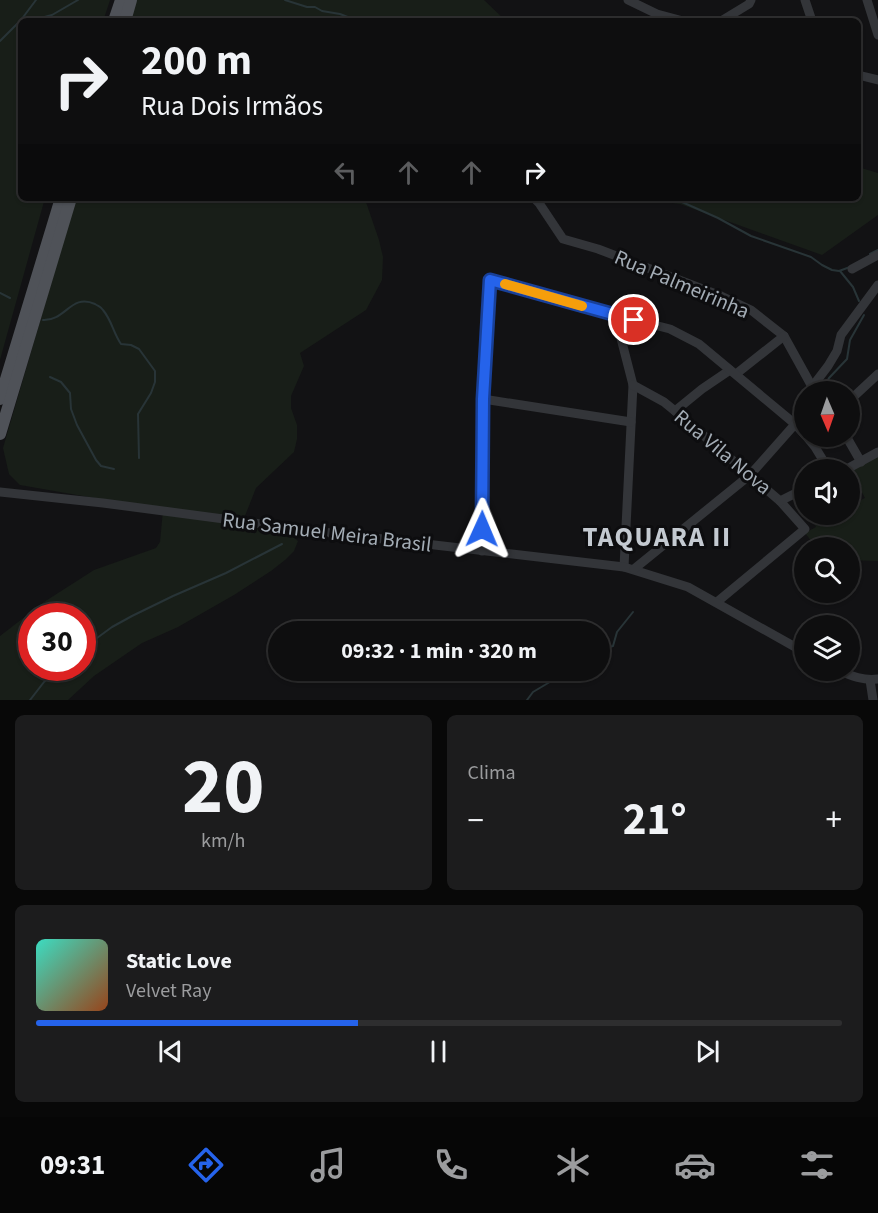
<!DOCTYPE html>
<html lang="pt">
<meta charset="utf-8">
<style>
body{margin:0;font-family:"Source Sans 3",sans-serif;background:#1c1c1d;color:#f1f3f6;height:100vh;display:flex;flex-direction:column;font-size:22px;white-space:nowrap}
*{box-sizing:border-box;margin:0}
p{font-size:20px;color:#9b9c9e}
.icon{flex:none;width:33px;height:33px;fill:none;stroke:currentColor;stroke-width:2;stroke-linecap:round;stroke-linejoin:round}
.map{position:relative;height:700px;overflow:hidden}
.sheet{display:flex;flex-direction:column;gap:15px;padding:15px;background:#080808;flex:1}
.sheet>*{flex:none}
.hud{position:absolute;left:18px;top:18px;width:843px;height:183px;border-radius:9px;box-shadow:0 2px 4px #0004,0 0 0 2px #2e2e2f;background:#0e0e0f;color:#f1f3f6;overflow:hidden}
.needle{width:39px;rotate:178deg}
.buttons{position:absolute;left:794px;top:381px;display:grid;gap:12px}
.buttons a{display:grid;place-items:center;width:66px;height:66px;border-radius:50%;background:#0e0e0f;box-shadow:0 2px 4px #0004,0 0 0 2px #2e2e2f;font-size:30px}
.speed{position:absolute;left:18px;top:603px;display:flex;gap:12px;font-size:30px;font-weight:700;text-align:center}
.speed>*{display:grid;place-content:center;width:78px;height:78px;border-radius:50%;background:#0e0e0f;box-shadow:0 2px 4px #0004,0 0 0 2px #2e2e2f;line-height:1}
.speed .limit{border:9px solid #d22;background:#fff;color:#111}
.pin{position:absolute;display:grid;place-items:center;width:51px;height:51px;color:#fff;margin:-26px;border:3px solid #fff;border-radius:50%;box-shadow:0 2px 6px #0007}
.me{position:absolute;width:66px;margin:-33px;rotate:1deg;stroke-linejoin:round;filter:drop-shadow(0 0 4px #0008)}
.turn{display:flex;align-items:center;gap:21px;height:126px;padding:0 24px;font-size:27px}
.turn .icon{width:78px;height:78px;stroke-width:2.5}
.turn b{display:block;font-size:42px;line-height:51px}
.lanes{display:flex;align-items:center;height:57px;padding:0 24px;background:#0003;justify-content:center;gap:30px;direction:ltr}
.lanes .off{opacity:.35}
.big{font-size:45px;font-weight:700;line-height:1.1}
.sheet .widget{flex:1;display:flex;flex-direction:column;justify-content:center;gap:9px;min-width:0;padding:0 21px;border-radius:9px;background:#1c1c1d}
.sheet .dial{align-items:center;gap:0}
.dial b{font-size:78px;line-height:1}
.song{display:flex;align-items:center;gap:18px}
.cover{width:72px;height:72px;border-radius:9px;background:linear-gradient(135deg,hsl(170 70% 55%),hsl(20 70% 35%))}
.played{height:6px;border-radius:3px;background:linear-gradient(90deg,#2563eb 40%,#2e2e2f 40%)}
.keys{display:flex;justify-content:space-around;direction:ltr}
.heat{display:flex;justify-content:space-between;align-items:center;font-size:33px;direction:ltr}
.sheet .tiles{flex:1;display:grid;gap:15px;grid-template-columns:1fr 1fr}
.widget:last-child{grid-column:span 2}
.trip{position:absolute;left:268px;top:621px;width:342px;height:60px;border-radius:30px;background:#0e0e0f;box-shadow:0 2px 4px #0004,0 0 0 2px #2e2e2f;font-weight:700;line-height:60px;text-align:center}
.dock{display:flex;height:96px;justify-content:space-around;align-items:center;background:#060606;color:#9b9c9e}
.dock .icon{width:42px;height:42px}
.dock .on{color:#2563eb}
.dock b{font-size:27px;color:#f1f3f6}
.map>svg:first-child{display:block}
.green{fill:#181e18;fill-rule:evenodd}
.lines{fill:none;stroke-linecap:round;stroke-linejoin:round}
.stream{stroke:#283437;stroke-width:2}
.minor{stroke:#333539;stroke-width:9}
.major{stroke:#4f5258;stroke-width:12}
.route-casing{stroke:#184099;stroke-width:15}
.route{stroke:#2563eb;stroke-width:10}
.slow{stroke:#f59e0b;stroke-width:10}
.labels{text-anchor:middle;stroke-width:6;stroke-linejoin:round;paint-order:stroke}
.street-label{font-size:21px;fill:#a3acb5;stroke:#0d0d0f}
.district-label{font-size:27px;font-weight:bold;letter-spacing:1.5px;fill:#c4cad1;stroke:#0d0d0f}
</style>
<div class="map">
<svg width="878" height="700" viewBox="0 0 878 700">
<rect width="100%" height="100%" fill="#121214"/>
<g class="green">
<polygon points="0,0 110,0 103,21 21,21 21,198 45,198 0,360"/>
<polygon points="136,0 484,0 506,21 130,21"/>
<polygon points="858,167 878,173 878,215 822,255 680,204 632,198 858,198"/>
<path d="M76,198H361L366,202L379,240L383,257L382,280L366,310L300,353L304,366L291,396V408L297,425V439L294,452L256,488L243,521C249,524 255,527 261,528C275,532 286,530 298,541L294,551L285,560L271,571L234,595L178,627L142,643L94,676L68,700H0V636L44,602L94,570L156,548L160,542L163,510L20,485L9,474L3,448ZM32,616H82V668H32Z"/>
<polygon points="878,456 878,561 849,560 849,548 816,547 805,533 816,527 814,523 831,515 849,514 849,506 865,498 851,471"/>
</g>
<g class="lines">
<g class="stream">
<polyline points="285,0 307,7 315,7 322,11 340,14 358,21"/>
<polyline points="29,21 52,15 78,0"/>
<polyline points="0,41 21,20 36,0"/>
<polyline points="626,198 645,201 665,200 682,202 718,218 751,236 811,257 822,265 832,270 839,271 850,267"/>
<polyline points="870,254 878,250"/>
<polyline points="840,271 853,287 859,301"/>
<polyline points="0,293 10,298"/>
<path d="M43,320C66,321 71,293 95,304C100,307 100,306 103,310C112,321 113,332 121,344L131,345L139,349L155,371V382L151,393L138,414L139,458"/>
<polyline points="50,377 61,382 70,393 71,409 77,425 96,460 101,466 114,469"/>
<polyline points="821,392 829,378 847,359 850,340 864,315"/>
<polyline points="82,649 112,627 132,616 173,596 226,573 282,544"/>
<polyline points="600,650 613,646 617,632 633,612"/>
<polyline points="30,700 44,682 61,668"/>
<polyline points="527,700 533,692 570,670"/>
</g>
<g class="minor">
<polyline points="628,0 657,14 683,21"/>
<polyline points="805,0 812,21"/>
<polyline points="867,0 878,35"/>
<polyline points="721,21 749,4 751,0"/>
<polyline points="858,75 878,80"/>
<polyline points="534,198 539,203 563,239 598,249 721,296 751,310 784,336 815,392"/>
<polyline points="852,269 878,255"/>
<polyline points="615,315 633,385 624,567"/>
<polyline points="736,374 784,336"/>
<polyline points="633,385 664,402 675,411 780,501 805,529 717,602"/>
<polyline points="811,391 812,387 828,366 837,351 841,335 878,285"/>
<polyline points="483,399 631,422"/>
<polyline points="849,401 878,374"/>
<polyline points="675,411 702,389 730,370"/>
<polyline points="806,436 815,447 829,470"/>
<polyline points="846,436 861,462"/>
<polyline points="845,470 878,452"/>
<polyline points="0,492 103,503 314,531 624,567 688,587 804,652"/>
<polyline points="780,501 804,489"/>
<polyline points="482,551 483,399 490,280 615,315 670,329 699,344 795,424 804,434"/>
<polyline points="634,569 750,475 804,414"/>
<path d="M838,670C851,676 864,681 878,679"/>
<polyline points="870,680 873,700"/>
</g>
<g class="major">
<polyline points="114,21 121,0"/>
<polyline points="125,21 131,0"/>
<polyline points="0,399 61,198"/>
<polyline points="0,434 71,198"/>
</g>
</g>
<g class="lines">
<g class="route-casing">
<polyline id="route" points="482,529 483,399 490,280 634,320"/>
</g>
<use href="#route" class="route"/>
<polyline class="slow" points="505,284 582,306"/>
</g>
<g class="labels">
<g class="street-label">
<text transform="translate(682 284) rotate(23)" y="7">Rua Palmeirinha</text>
<text transform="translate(723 452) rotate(40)" y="7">Rua Vila Nova</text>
<text transform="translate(327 532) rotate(7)" y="7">Rua Samuel Meira Brasil</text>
</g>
<g class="district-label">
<text x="657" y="546">TAQUARA II</text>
</g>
</g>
</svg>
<div class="buttons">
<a><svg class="needle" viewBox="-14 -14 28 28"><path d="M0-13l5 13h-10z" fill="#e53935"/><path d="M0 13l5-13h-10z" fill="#9b9c9e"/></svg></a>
<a><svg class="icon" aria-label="sound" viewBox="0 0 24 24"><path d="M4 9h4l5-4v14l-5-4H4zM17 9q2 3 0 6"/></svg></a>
<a><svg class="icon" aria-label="search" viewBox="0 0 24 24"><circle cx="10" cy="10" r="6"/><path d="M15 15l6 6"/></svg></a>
<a><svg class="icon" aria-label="layers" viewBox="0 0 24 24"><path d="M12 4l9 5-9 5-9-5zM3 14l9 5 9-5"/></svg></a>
</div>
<div class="speed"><div class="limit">30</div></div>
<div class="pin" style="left:634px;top:320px;background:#d93025"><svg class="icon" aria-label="arrive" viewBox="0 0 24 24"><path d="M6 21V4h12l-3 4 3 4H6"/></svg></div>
<svg class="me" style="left:482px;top:529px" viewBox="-20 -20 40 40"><path d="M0-17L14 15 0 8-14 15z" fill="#2563eb" stroke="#fff" stroke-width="4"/></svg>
<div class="trip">09:32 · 1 min · 320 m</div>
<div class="hud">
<div class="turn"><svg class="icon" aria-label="right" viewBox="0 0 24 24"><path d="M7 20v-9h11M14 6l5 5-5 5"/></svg><div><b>200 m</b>Rua Dois Irmãos</div></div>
<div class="lanes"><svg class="icon off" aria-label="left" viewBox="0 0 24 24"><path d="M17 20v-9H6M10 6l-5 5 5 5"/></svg><svg class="icon off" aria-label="ahead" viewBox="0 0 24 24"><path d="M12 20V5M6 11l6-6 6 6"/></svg><svg class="icon off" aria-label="ahead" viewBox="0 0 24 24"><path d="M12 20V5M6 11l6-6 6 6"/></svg><svg class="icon" aria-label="right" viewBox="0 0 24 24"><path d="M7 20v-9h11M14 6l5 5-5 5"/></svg></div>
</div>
</div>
<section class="sheet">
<div class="tiles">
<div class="widget dial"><b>20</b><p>km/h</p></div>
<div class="widget"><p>Clima</p>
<div class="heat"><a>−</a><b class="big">21°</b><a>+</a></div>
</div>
<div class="widget">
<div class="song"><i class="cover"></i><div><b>Static Love</b><p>Velvet Ray</p></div></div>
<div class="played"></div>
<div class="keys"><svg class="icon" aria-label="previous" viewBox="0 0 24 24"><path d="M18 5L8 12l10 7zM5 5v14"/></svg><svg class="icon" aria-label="pause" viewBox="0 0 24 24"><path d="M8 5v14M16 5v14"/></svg><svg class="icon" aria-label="next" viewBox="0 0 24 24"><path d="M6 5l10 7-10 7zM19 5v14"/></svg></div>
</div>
</div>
</section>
<nav class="dock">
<b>09:31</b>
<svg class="icon on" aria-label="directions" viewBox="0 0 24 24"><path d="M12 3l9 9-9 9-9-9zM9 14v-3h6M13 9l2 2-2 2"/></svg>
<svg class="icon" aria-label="music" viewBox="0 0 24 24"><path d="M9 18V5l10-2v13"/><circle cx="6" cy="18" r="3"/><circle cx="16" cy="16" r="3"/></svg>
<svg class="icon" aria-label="phone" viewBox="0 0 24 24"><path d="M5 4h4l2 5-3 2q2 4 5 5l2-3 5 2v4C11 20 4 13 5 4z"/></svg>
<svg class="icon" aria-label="climate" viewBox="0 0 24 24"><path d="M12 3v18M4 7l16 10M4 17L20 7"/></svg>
<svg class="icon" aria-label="car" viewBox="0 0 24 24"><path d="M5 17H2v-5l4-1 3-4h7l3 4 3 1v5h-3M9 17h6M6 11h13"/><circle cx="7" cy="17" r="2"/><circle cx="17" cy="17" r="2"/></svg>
<svg class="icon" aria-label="filters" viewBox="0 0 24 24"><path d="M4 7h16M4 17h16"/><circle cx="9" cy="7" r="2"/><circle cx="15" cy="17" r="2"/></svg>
</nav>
